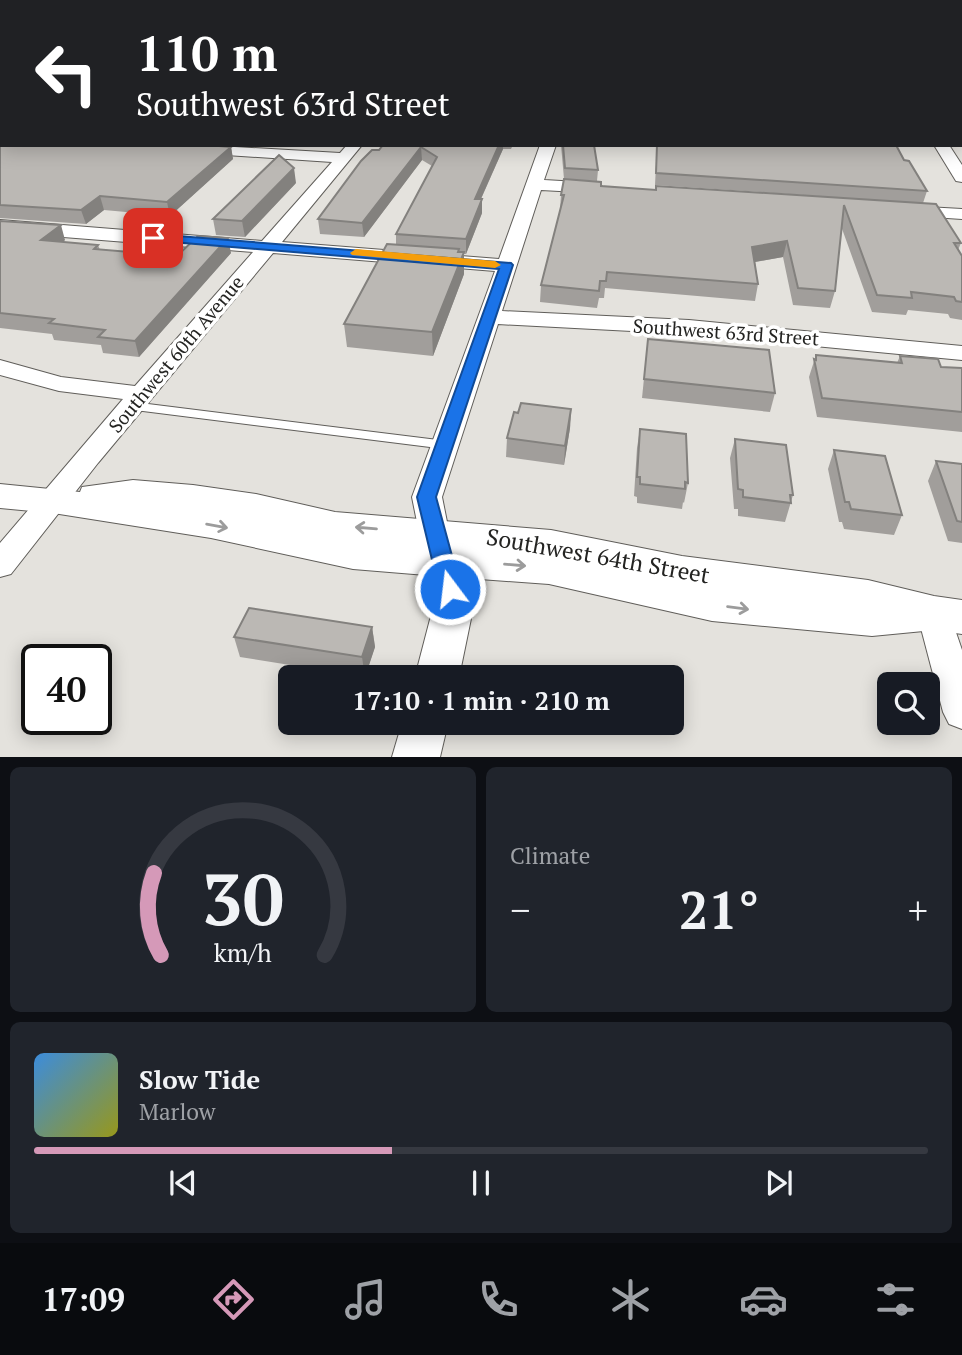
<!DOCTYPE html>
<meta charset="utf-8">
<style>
body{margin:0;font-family:"PT Serif",serif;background:#20242c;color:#f1f3f6;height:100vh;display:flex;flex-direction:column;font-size:26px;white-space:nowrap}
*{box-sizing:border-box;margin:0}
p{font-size:23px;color:#9ea1a6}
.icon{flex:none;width:38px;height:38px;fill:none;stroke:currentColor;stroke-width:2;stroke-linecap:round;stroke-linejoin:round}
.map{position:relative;height:757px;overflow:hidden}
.sheet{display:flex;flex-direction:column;gap:10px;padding:10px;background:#0d0f14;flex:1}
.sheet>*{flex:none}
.guide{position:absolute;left:0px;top:0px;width:962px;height:147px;box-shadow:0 4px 18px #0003;background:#202124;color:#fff;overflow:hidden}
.buttons{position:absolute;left:877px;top:672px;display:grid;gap:14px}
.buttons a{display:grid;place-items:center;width:63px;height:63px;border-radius:10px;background:#171b24;box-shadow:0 4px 18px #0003;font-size:35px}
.speed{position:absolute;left:21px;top:644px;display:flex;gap:14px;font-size:35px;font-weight:700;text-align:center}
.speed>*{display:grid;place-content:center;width:91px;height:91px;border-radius:50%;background:#171b24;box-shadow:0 4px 18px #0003;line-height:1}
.speed .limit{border:4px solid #111;border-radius:10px;background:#fff;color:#111}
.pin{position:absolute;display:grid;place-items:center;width:60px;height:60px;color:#fff;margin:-30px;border-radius:14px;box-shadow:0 4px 10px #0006}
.me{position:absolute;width:77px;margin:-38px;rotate:345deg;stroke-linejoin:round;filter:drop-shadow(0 0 5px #0008)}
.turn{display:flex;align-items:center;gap:24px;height:147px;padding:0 21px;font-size:32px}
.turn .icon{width:91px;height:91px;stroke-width:2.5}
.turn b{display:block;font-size:49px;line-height:60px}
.big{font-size:52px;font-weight:700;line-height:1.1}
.sheet .card{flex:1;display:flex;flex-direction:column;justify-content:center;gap:10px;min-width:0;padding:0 24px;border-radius:10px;background:#20242c}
.sheet .dial{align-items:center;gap:0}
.dial svg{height:182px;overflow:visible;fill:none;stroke:#363941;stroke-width:7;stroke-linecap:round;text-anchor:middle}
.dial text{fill:#f1f3f6;stroke:none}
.song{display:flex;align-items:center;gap:21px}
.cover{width:84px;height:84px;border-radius:10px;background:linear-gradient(135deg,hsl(210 70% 55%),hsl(60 70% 35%))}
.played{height:7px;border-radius:4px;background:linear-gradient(90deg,#d599b8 40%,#363941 40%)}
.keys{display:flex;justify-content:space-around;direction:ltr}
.heat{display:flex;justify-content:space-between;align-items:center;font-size:38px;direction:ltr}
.sheet .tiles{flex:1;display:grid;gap:10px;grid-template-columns:1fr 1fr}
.card:last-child{grid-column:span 2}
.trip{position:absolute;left:278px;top:665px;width:406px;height:70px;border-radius:10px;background:#171b24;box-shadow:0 4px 18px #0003;font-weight:700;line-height:70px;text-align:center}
.tabs{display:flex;height:112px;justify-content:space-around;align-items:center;background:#090b0e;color:#9ea1a6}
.tabs .icon{width:49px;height:49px}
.tabs .current{color:#d599b8}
.tabs b{font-size:32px;color:#f1f3f6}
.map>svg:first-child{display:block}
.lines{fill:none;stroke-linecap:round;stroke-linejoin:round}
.service-casing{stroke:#605e5a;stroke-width:2}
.minor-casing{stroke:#605e5a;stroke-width:2}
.tertiary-casing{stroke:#605e5a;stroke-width:2}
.service{fill:#fff;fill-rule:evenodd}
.minor{fill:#fff;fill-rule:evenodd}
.tertiary{fill:#fff;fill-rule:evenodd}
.wall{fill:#a19e9b}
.shaded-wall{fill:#83817e}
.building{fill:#bbb8b4;stroke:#83817e;stroke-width:2}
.oneway{stroke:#9c9c9c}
.route{fill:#1a73e8;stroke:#114b97;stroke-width:2}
.slow{fill:#f59e0b}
.labels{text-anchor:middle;stroke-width:7;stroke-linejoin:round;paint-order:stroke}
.street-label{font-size:19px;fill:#242422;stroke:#fff}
.near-street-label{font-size:23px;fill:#242422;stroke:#fff}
</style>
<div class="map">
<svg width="962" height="757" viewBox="0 0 962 757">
<rect width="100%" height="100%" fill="#e4e2dd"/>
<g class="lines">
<g class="service-casing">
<polygon id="service" points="132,402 446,441 451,442 453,445 451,448 446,449 127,409 126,406"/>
</g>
<g class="minor-casing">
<g id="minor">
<polygon points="835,0 845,0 846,2 836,2"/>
<rect x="961" y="122" width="1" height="8"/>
<polygon points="201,145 340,153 347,145 362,145 282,242 499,259 540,145 556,145 544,180 596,183 605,188 596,193 541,190 502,311 689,320 962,346 962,360 689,334 498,324 442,497 449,532 445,540 434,543 423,540 419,532 412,497 495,271 273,253 98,463 11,574 0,577 0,543 123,399 59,391 0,375 0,360 61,377 135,386 253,252 0,232 0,220 262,241 332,162 196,153 193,150 196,147"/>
<polygon points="934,145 949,145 962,165 962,182 956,181"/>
<polygon points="908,206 962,209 962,219 902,215 899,211 902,207"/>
<polygon points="934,599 946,603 962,650 962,729 949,724 943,712 917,613 922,603"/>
</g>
</g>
<g class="tertiary-casing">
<g id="tertiary">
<polygon points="133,480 193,485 256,494 335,512 551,530 682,556 868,580 934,596 962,600 962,634 934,630 872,636 712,621 549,584 466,578 474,604 459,677 415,677 434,604 426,575 353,569 211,538 53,513 0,508 0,484 80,492 82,487"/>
<polygon points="402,723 448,723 440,757 392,757"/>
</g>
</g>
<use href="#service" class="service"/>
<use href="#minor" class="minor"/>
<use href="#tertiary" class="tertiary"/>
</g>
<g class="wall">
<polygon points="0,0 2,2 2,57 0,57"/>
<polygon points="0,67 2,145 231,147 233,159 170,216 104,210 86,224 0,218"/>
<polygon points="383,145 513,145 511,149 503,149 481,199 482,213 466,254 464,254 464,274 433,356 347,347 344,324 396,244 396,234 432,166 422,160 364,237 320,234 318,219"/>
<polygon points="561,145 594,145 598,170 597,181 564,179"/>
<polygon points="657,145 904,160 927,191 923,203 961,243 958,250 962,256 962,320 950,318 948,314 908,310 906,315 872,312 841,226 835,291 830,308 793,305 783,257 755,262 758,284 755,301 605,288 604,298 599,298 597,308 540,302 541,285 560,210 561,195 601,186 655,190 819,196 655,185"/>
<polygon points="296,183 245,237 216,235 213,219"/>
<polygon points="0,221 65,240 63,242 98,245 100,250 177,256 231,253 139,357 103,353 101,345 54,340 52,334 0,328"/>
<polygon points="648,339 775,393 770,412 642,398"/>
<polygon points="816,355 897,363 900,356 941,367 962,368 962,432 817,417 809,377"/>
<polygon points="571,409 570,428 564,465 506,457 507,438 518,413"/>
<polygon points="640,429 688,483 684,503 683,502 682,509 637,503 637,497 634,496 637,448"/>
<polygon points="735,439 793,495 785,522 738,516 738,509 734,509 730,458"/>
<polygon points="834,450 902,515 894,535 844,529 842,522 839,522 828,469"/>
<polygon points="936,461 962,464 962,543 948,541 928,481"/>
<polygon points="372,627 375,647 365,677 240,657 234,637"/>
</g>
<g class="shaded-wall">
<polygon points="499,145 503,145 503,149 475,212 475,199"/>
<polygon points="231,147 233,159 170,216 167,202"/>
<polygon points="421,147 422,160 364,237 362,223"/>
<polygon points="294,168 296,183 245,237 242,221"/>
<polygon points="100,196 104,210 86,224 81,210"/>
<polygon points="482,199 482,213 466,254 466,239"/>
<polygon points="61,225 65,240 46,255 41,240"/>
<polygon points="228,238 231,253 139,357 135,341"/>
<polygon points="787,241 783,257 749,263 752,247"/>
<polygon points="459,249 459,264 464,252 464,274 433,356 432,332"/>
<polygon points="571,409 570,428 564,465 565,446"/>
<polygon points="372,627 375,647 365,677 362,657"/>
</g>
<g class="building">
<polygon points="0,0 633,0 633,2 2,2 2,47 0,47 0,39 1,34 0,33 1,6 0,6"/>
<polygon points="662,0 819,0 820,2 662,2"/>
<polygon points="874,0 962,0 962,13 961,14 962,17 962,112 961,110 961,2 875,2"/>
<polygon points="1,57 2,145 207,145 231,147 167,202 100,196 81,210 0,205 0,67"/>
<polygon points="383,145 499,145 475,199 482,199 466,239 396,234 437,157 421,147 362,223 318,219 361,161 372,150 379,150"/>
<polygon points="563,145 594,145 598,170 565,168"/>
<polygon points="657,145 896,145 904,160 909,161 927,191 656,173"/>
<polygon points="279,155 294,168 242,221 213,219"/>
<polygon points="564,179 601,182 601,186 656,190 656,186 936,204 961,243 954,243 962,256 962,302 956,301 954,297 911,292 912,298 877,295 844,205 835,291 798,288 787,241 752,247 758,284 607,272 606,281 600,281 599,291 541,285 564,195 561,195"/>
<polygon points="0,221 61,225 41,240 98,245 94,249 177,256 198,236 228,238 135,341 98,337 105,330 49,323 54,319 0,313"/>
<polygon points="387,244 459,249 458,252 464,252 432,332 344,324"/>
<polygon points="648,339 769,350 775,393 644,379"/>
<polygon points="816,355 902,363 900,356 938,359 941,367 962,368 962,412 822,398 814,359 816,360"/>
<polygon points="521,403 571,409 565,446 507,438 514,412 518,413"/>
<polygon points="640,429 686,434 688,483 685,482 685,489 640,484 640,477 637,477"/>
<polygon points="735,439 786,445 793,495 790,495 791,503 743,497 743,490 738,489"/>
<polygon points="834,450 885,456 902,515 851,509 849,502 845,502"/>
<polygon points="936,461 962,464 962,522 957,521"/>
<polygon points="249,608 372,627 362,657 234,637"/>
</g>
<defs><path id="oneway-shaft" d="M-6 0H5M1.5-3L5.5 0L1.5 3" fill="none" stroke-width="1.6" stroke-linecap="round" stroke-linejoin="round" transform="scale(1.75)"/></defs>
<g class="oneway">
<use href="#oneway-shaft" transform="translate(217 526) rotate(10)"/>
<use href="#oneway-shaft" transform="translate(366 528) rotate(-175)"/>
<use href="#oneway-shaft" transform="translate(515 565) rotate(5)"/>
<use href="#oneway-shaft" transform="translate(738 608) rotate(7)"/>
</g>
<polygon class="route" points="153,234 511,263 513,265 436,497 461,589 458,595 450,597 443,595 439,589 417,497 499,269 148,240 148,235"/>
<polygon class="slow" points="356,249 495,261 501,265 495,268 352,255 350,253"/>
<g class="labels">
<g class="street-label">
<text transform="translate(726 332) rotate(4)" y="7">Southwest 63rd Street</text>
<text transform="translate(176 354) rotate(-50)" y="7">Southwest 60th Avenue</text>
</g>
<g class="near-street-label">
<text transform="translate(598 556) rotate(10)" y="8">Southwest 64th Street</text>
</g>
</g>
</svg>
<div class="buttons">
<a><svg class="icon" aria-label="search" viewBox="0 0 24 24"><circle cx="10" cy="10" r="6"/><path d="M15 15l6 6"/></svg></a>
</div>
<div class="speed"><div class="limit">40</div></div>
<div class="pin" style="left:153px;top:238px;background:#d93025"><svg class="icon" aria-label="arrive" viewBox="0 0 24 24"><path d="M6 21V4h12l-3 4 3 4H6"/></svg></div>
<svg class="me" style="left:450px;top:589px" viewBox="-20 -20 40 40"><circle r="17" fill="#1a73e8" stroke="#fff" stroke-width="3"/><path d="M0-11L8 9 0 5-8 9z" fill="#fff"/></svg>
<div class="trip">17:10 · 1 min · 210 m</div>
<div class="guide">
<div class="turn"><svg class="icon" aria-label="left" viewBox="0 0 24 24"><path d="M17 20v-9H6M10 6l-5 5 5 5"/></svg><div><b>110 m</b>Southwest 63rd Street</div></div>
</div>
</div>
<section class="sheet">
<div class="tiles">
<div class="card dial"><svg viewBox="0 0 100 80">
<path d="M14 69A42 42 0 1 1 86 69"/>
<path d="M14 69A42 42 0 0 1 11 33" stroke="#d599b8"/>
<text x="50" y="56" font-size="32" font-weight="700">30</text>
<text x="50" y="72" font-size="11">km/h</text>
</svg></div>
<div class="card"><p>Climate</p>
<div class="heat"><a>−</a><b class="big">21°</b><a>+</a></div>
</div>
<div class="card">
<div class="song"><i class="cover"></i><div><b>Slow Tide</b><p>Marlow</p></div></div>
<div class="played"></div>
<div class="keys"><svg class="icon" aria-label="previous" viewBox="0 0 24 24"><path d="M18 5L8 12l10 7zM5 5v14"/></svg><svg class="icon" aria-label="pause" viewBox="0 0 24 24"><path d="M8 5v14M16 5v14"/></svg><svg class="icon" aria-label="next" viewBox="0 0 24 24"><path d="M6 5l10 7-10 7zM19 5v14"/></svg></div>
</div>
</div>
</section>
<nav class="tabs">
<b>17:09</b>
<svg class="icon current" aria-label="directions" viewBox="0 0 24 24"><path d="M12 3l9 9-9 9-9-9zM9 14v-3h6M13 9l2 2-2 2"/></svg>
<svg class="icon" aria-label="music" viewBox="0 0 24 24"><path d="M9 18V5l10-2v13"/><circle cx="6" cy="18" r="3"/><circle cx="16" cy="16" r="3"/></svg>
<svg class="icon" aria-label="phone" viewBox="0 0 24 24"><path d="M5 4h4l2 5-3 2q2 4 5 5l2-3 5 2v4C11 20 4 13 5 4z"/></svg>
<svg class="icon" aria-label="climate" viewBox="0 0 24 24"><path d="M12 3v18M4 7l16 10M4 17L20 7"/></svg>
<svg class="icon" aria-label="car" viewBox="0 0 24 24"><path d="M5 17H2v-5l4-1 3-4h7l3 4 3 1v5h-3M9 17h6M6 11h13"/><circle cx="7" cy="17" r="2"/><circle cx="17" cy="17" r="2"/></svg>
<svg class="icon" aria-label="filters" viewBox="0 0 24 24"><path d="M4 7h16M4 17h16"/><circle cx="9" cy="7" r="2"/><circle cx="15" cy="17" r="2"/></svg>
</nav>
